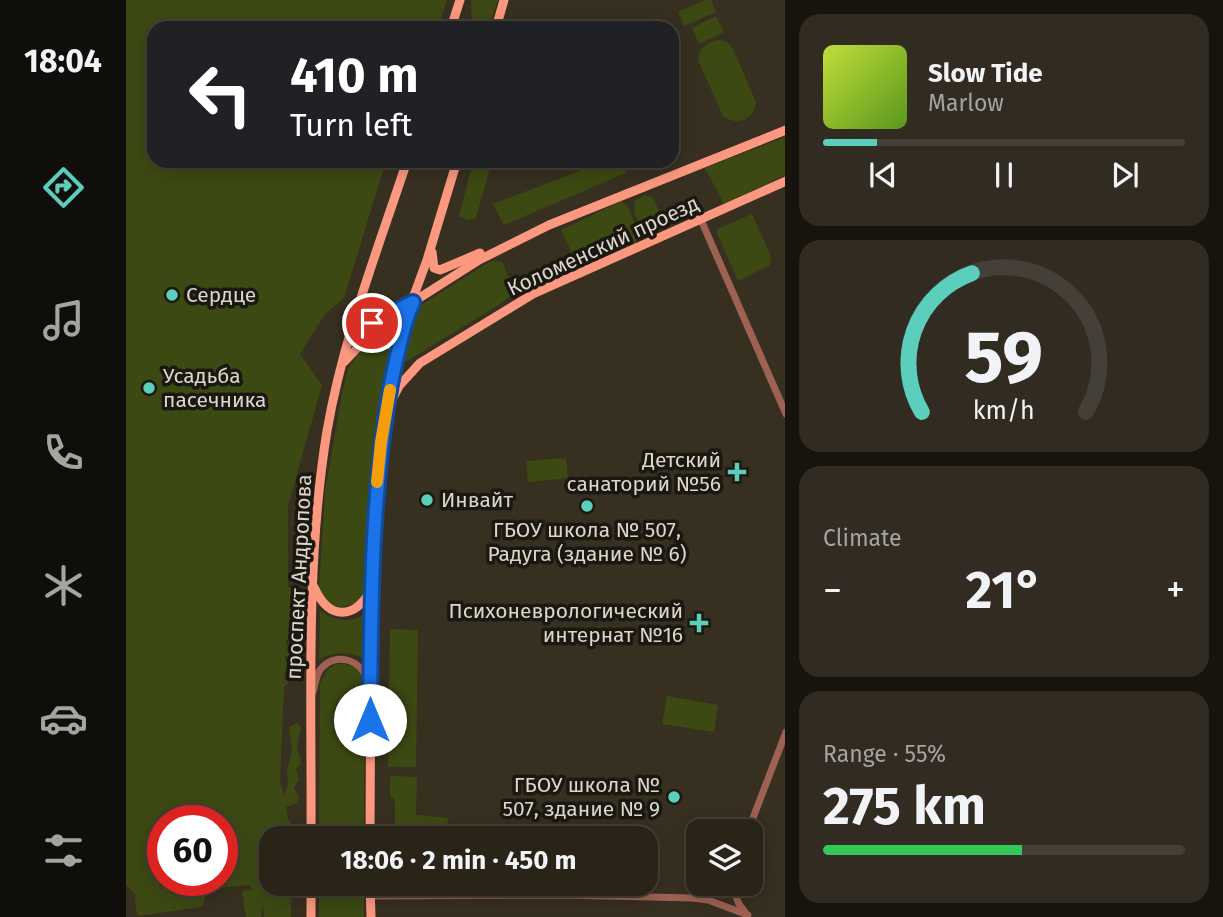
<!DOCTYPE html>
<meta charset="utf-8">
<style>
body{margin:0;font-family:"Fira Sans",sans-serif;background:#312b21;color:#f1f3f6;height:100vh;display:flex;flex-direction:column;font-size:26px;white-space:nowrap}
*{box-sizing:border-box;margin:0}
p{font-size:23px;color:#a5a4a2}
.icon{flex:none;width:38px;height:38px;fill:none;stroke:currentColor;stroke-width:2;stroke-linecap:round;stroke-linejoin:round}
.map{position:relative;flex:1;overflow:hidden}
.drawer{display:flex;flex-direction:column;gap:14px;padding:14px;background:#17130d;width:438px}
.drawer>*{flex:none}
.hud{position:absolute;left:21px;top:21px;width:532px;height:147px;border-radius:21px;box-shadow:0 4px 18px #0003,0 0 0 2px #454037;background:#202124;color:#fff;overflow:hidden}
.controls{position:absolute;left:560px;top:819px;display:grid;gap:14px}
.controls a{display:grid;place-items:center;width:77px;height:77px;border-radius:14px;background:#292318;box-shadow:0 4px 18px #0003,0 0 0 2px #454037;font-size:35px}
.speed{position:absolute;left:21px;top:805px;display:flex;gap:14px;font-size:35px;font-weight:700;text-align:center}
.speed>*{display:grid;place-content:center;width:91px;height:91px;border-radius:50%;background:#292318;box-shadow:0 4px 18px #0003,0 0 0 2px #454037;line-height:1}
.speed .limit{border:10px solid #d22;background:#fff;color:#111}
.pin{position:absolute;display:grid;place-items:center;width:60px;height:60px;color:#fff;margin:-30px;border:4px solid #fff;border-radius:50%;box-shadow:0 2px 7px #0007}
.me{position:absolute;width:77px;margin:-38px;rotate:0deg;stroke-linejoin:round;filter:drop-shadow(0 0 5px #0008)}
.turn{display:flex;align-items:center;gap:24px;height:147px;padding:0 28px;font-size:32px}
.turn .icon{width:91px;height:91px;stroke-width:2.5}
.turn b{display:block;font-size:49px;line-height:60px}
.big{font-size:52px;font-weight:700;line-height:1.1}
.drawer .card{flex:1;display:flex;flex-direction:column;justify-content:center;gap:10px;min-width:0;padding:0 24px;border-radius:21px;background:#312b21}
.drawer .dial{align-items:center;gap:0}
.dial svg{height:182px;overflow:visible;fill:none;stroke:#454037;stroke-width:7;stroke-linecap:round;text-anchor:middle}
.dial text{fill:#f1f3f6;stroke:none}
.song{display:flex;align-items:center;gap:21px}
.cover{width:84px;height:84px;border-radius:10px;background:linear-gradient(135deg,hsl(70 70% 55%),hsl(90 70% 35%))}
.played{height:7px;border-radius:4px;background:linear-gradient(90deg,#5bcebc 15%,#454037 15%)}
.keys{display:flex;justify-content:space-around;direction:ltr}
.heat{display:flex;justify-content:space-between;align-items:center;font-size:38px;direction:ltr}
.charge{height:10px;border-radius:5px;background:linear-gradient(90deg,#34c759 55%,#454037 0)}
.trip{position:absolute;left:133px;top:826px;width:399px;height:70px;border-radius:21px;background:#292318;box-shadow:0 4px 18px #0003,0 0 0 2px #454037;font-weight:700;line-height:70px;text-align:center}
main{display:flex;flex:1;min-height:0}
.tabs{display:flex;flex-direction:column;width:126px;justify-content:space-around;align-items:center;background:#100e0a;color:#a5a4a2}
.tabs .icon{width:49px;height:49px}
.tabs .selected{color:#5bcebc}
.tabs b{font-size:32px;color:#f1f3f6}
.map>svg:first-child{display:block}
.green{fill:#3d4913;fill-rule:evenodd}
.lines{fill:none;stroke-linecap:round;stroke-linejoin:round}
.minor{stroke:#9e6152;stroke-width:7}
.major{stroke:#fb987f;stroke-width:9}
.route-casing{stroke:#114b97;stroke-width:18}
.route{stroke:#1a73e8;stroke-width:12}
.slow{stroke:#f59e0b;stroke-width:12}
.poi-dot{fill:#5bcebc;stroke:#1b1811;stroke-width:2.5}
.labels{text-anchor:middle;stroke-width:7;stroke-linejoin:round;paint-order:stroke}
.street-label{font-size:21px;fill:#dcd6cd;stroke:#1b1811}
.poi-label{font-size:21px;fill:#dcd6cd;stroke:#1b1811;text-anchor:start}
</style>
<main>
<nav class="tabs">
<b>18:04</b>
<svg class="icon selected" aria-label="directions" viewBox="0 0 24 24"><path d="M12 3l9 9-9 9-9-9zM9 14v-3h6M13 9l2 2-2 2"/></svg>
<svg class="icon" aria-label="music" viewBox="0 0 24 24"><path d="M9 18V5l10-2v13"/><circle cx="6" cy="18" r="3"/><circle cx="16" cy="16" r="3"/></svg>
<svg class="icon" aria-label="phone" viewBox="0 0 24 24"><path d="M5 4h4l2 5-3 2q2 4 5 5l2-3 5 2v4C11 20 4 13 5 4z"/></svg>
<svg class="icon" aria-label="climate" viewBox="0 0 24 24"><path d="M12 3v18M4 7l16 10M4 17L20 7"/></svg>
<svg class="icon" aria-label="car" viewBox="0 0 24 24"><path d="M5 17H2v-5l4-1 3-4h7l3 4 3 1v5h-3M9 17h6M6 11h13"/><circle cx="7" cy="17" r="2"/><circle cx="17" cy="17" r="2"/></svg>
<svg class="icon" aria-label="filters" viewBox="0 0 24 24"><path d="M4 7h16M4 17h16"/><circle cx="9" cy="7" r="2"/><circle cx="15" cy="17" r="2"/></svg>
</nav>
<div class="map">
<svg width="660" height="917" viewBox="0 0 660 917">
<rect width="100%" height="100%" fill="#372f20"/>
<g class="green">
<path d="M0,0H321L314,22L296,28H28V161H260L218,298L199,314L174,354L196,385L162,506V587L167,589L169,594L167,599L172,603L173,609L170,617L175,624V634L160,640V645L171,649V654L166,659L159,656V661L164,664L159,671L158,679L163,683L158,687L154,782L158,796L162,785L161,771L166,751L163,729L164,726L172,723L175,727L171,747L175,763L170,769L173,780L168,788L173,797L171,803L160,807L162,819L166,825L164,828L165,838H145V884H165V917H138L137,905L135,917H120L116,891L126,890L124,885L79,889V901L75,907L13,916L10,912L9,894L0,885ZM37,821H96V880H37Z"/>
<polygon points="345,0 372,0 363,28 346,28"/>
<polygon points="579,0 585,0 590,12 558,26 552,12"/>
<polygon points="590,16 598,32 573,44 566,28"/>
<path d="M595,40L602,43L607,49L630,102C628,119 611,127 597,116L572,60C573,47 583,41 595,40Z"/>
<polygon points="659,137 659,175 598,204 579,168"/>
<polygon points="354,161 366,161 350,218 342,220 333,216 346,165"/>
<polygon points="480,161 494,161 500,173 378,225 367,204"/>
<polygon points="519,195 528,199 535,217 537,217 535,228 525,232 516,229 508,213 509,201"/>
<path d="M496,201C506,209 512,230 510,243L452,266L435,230Z"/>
<polygon points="626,214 645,256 644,265 612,281 591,233 591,229"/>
<polygon points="372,261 376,262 389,292 371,306 278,363 289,309 363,262"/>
<path d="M256,337L264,344L263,354L245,467L241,590L237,599C216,610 206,612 193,590L199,491L217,389L222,369L234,351L245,340Z"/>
<polygon points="440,458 442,478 402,482 400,461"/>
<path d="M194,611C211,622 224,623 242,613V660C224,652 210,650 193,660Z"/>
<polygon points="264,629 292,630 290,767 262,767"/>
<path d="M210,664C225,662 234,669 239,683L238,838H193L194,683L202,669Z"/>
<polygon points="541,696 592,705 588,732 536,724"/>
<polygon points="264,776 291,777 290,815 323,818 320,827 287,826 286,838 269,838 269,799 264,796"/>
<rect x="193" y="884" width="45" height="33"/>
</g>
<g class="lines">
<g class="minor">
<polyline points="575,220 660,414"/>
<path d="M187,692C189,685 190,676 194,670C209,650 237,660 242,682"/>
<polyline points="622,831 660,732"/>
<polyline points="605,884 613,904 619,912"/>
<polyline points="245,896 438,895 566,898 582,900 622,915"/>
<polyline points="571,897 599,884"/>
</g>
<g class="major">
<polyline points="325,28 334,0"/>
<polyline points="370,28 378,0"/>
<polyline points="306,252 308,268 314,270 354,253"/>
<polyline points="224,342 239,327 287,302 353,260 423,225 660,130"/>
<polyline points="218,362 237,342 254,333 264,338 269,354"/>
<polyline points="265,402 273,386 294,363 407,294 660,181"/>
<path d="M188,587C203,621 229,620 246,588"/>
<path d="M185,838C186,703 179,565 201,431C217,338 252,249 281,161"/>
<polyline points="244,838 245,624 255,442 280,317 301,260 331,161"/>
<polyline points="244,884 245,917"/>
<polyline points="185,917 185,884"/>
</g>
</g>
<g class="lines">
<g class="route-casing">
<path id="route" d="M244,720C245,609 245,494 265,384C271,356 276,328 287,302L246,323"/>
</g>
<use href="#route" class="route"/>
<polyline class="slow" points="251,482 255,442 264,390"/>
</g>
<g class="poi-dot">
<circle cx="46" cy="295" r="7"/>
<circle cx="23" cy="388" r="7"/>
<path d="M607.5 461.5h7v7h7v7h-7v7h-7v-7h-7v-7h7z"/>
<circle cx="301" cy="500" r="7"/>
<circle cx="461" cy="506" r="7"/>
<path d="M569.5 612.5h7v7h7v7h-7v7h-7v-7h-7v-7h7z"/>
<circle cx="548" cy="797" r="7"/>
</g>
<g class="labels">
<g class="street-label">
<text transform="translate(477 246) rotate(-25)" y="7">Коломенский проезд</text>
<text transform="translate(173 577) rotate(-87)" y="7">проспект Андропова</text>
</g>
<g class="poi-label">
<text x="60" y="302">Сердце</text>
<text x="37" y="383">Усадьба<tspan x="37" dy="24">пасечника</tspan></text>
<text x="595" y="467" text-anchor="end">Детский<tspan x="595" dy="24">санаторий №56</tspan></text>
<text x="315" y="507">Инвайт</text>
<text x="461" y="537" text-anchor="middle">ГБОУ школа № 507,<tspan x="461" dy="24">Радуга (здание № 6)</tspan></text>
<text x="557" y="618" text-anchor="end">Психоневрологический<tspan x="557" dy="24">интернат №16</tspan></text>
<text x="534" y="792" text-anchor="end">ГБОУ школа №<tspan x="534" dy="24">507, здание № 9</tspan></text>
</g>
</g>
</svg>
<div class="controls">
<a><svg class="icon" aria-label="layers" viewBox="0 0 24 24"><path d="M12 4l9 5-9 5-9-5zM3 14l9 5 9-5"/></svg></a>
</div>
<div class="speed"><div class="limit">60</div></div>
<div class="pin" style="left:246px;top:323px;background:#d93025"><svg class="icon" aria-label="arrive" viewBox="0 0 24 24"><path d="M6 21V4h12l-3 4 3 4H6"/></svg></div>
<svg class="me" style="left:244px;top:720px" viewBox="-20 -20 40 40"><circle r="19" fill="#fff"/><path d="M0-13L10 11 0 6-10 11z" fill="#1a73e8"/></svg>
<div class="trip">18:06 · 2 min · 450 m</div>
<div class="hud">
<div class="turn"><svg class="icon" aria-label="left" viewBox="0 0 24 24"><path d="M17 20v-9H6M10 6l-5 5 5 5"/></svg><div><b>410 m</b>Turn left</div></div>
</div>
</div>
<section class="drawer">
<div class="card">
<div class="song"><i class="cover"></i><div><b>Slow Tide</b><p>Marlow</p></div></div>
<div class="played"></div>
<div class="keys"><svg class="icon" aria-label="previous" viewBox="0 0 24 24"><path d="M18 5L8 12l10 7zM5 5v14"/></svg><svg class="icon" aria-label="pause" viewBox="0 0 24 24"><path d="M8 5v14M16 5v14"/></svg><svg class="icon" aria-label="next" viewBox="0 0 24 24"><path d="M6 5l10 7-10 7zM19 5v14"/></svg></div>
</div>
<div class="card dial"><svg viewBox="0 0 100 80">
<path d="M14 69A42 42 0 1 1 86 69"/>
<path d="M14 69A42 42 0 0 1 36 8" stroke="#5bcebc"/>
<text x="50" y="56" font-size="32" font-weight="700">59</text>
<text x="50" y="72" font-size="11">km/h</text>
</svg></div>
<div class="card"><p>Climate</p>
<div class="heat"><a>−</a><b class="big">21°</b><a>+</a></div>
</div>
<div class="card"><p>Range · 55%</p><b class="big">275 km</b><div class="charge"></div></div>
</section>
</main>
